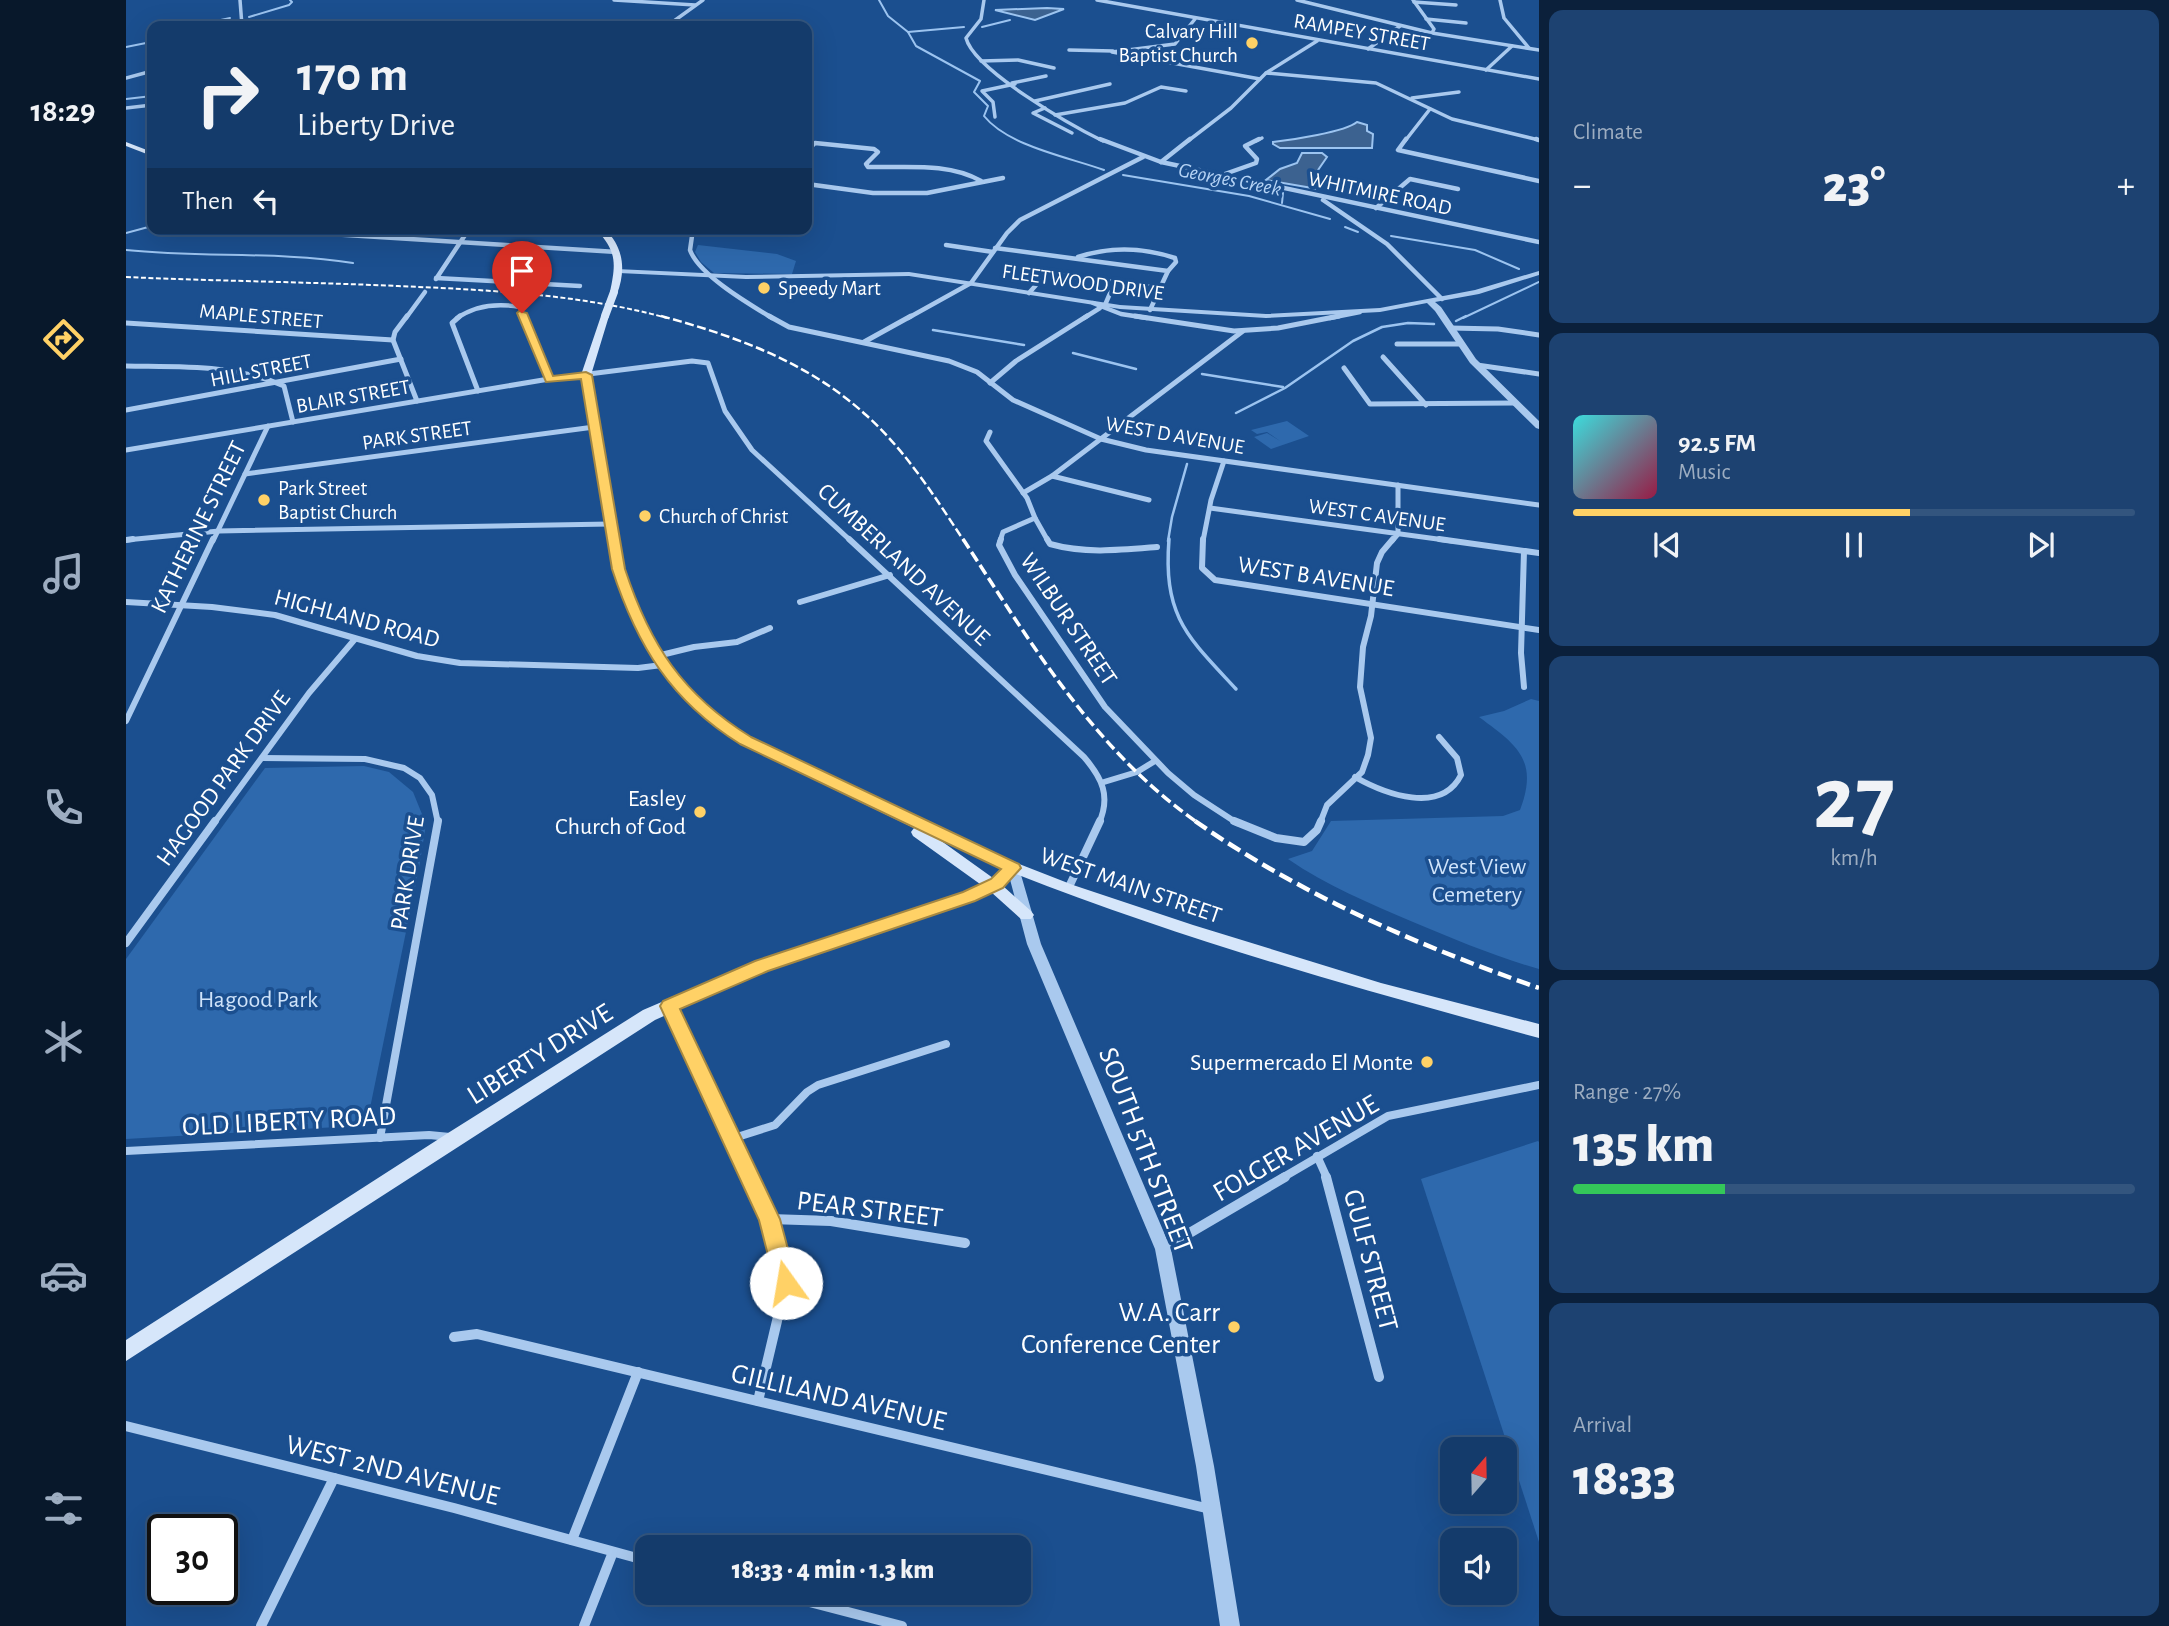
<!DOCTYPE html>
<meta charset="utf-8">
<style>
body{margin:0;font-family:"Alegreya Sans",sans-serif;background:#1d4271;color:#f1f3f6;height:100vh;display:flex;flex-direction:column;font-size:26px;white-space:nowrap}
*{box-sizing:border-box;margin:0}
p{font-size:23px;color:#9dadc1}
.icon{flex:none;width:38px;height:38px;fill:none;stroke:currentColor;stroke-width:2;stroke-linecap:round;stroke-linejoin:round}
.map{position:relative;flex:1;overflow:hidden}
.details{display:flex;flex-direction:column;gap:10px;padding:10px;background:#0b203b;width:630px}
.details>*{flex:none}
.guide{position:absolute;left:21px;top:21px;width:665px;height:214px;border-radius:14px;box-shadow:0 7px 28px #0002,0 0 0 2px #33557e;background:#143b6b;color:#f1f3f6;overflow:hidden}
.needle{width:46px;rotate:20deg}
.controls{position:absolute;left:1314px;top:1437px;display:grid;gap:14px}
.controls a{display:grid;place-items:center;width:77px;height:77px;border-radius:14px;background:#143b6b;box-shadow:0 7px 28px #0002,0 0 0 2px #33557e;font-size:35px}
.speed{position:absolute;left:21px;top:1514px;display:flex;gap:14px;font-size:35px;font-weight:700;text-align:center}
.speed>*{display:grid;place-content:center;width:91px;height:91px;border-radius:50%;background:#143b6b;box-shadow:0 7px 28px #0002,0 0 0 2px #33557e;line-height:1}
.speed .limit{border:4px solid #111;border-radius:10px;background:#fff;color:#111}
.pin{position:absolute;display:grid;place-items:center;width:60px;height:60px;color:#fff;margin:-72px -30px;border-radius:50% 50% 50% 0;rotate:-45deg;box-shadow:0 0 7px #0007}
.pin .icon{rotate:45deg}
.me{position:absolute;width:77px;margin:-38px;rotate:347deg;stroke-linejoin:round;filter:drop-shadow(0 0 5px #0008)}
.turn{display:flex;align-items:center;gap:24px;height:147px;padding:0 35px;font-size:32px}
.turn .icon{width:91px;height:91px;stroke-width:2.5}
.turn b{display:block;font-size:49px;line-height:60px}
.then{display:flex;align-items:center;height:66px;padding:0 35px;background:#0003;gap:14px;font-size:26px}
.big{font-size:52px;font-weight:800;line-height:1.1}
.details .widget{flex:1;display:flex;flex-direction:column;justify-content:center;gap:10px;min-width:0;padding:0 24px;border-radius:14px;background:#1d4271}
.details .dial{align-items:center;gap:0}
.dial b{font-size:91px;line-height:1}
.song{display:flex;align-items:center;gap:21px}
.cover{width:84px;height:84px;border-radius:10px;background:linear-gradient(135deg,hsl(180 70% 55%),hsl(340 70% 35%))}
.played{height:7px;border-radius:4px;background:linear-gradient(90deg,#ffd166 60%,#33557e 60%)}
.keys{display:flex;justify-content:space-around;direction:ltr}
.heat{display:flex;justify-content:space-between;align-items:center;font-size:38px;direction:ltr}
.charge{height:10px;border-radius:5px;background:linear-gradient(90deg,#34c759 27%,#33557e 0)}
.trip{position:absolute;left:509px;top:1535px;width:396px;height:70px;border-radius:14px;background:#143b6b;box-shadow:0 7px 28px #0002,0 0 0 2px #33557e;font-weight:800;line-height:70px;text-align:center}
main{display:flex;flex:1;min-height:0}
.tabs{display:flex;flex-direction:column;width:126px;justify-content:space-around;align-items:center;background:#08182b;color:#9dadc1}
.tabs .icon{width:49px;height:49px}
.tabs .active{color:#ffd166}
.tabs b{font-size:32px;color:#f1f3f6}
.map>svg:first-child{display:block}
.green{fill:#2e69ad}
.water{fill:#3c6290;stroke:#9cc4f0;stroke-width:2}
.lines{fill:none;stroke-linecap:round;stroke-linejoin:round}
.stream-far2{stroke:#9cc4f0;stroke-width:2}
.stream-far1{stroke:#9cc4f0;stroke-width:2.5}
.stream{stroke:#9cc4f0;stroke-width:3.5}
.minor-far5{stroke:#a9c9ee;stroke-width:3.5}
.minor-far4{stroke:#a9c9ee;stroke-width:4.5}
.minor-far3{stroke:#a9c9ee;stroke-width:5}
.minor-far2{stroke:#a9c9ee;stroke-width:6}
.minor-far1{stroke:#a9c9ee;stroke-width:8}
.minor{stroke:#a9c9ee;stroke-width:10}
.tertiary{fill:#a9c9ee;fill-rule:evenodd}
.secondary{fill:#d6e6fa;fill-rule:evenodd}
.rail-far3{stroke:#fff;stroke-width:2;stroke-dasharray:5 2.5;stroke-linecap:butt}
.rail-far2{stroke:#fff;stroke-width:2.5;stroke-dasharray:9 3.5;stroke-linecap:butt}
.rail-far1{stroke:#fff;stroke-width:3.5;stroke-dasharray:11 4.5;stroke-linecap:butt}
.rail{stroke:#fff;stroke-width:4.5;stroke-dasharray:14 6;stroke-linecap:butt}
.secondary-bridge{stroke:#d6e6fa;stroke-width:8}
.route{fill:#ffd166;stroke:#a68842;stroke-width:2}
.poi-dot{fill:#ffd166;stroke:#1b4f8f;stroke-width:2.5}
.labels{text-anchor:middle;stroke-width:7;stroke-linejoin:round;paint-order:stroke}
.far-poi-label{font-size:21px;fill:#fff;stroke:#1b4f8f;text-anchor:start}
.far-street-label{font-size:21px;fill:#fff;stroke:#1b4f8f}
.far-water-label{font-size:21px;font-style:italic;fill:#b5d3f5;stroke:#1b4f8f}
.street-label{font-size:24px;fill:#fff;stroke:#1b4f8f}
.poi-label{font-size:24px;fill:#fff;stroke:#1b4f8f;text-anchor:end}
.park-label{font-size:24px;fill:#cfe3fa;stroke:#1b4f8f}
.near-street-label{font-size:28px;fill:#fff;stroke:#1b4f8f}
.near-poi-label{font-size:28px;fill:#fff;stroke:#1b4f8f;text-anchor:end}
</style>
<main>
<nav class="tabs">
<b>18:29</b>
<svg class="icon active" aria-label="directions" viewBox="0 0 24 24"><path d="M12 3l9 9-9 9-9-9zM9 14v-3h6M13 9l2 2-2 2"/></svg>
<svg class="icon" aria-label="music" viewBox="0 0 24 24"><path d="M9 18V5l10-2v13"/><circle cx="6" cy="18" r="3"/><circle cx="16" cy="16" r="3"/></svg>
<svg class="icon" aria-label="phone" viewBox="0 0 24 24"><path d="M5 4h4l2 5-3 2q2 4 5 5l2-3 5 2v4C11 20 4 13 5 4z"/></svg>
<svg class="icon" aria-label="climate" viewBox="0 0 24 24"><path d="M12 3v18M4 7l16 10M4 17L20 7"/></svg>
<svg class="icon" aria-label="car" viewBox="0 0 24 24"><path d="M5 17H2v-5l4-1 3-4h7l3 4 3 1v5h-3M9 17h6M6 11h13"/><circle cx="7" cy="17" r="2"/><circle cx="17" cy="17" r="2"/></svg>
<svg class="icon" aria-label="filters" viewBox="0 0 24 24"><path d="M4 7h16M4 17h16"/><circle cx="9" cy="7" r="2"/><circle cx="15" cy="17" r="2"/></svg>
</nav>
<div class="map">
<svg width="1413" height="1626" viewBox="0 0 1413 1626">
<rect width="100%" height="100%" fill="#1b4f8f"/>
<g class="green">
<polygon points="572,245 651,254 670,261 666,274 588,273 575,262 569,252"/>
<polygon points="1161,421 1183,436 1145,449 1128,437 1141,433 1154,441 1141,432 1131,434 1125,430"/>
<path d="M1405,699L1413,701V969C1370,957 1328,939 1287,922C1243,903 1201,886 1162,859L1186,851L1205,821L1377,816L1394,810C1413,760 1391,745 1353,717L1378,711Z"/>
<polygon points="238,766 263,772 287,792 300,824 293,868 242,1118 229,1126 0,1139 0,959 139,768"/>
<polygon points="1412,1141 1413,1142 1413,1542 1295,1179"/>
</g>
<g class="water">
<polygon points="921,8 938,9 909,20 869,10"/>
<path d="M1231,122L1241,125V131L1247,134L1246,148H1154L1147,144V142C1165,140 1219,132 1231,122Z"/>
<polygon points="1176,153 1196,153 1201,157 1190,173 1192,189 1140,180 1154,169 1171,163"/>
</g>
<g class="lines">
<g class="stream-far2">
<path d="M753,0L762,16L782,32L790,46L854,81L848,92L862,106L858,116C882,146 942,157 978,170"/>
<polyline points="123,17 163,5 166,2 164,0"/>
<polyline points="67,26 104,18"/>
<polyline points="856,27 884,20"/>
<polyline points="782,32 838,27"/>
<polyline points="0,47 20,43"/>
<polyline points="0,99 26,96"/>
<polyline points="997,175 1123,196 1204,219"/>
<polyline points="1156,203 1157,193"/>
<polyline points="1219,227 1232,232"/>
<polyline points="0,233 26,226"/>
<polyline points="1265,236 1349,250 1393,269"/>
<path d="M0,250C76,258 152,251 227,263"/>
<polyline points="1337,318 1413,282"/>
</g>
<g class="stream-far1">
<polyline points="1330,321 1340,316"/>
<polyline points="807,330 898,345"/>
<polyline points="947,353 1010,369"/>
<polyline points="1076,374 1157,387"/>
<polyline points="1110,413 1159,388 1227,341 1256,327 1282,323 1308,324"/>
<polyline points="1042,541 1046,517 1061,464"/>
</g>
<path class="stream" d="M1043,539C1037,617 1061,636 1110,689"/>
<g class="minor-far5">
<polyline points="114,0 116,26"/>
<polyline points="488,0 569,5"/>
<path d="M858,0L855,19L840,38C848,70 946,126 977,141"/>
<polyline points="971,0 1413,79"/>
<polyline points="1171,0 1306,33 1413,50"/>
<polyline points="1287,0 1308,29 1306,33"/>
<polyline points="1374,0 1378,18 1403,48"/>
<polyline points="1288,2 1330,5"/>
<polyline points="1069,19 1049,44 986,52 1134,79"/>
<polyline points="1300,19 1340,23"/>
<polyline points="541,26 577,0"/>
<polyline points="1242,49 1274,26"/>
<polyline points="943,50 987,51"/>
<polyline points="855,61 892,60 928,68"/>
<polyline points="1360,70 1386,46"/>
<polyline points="1140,73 1250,83 1326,119 1413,140"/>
<polyline points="0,78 26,71"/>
<polyline points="886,83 920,76"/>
<polyline points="1286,98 1333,92"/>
<polyline points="909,101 984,84"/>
<polyline points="0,108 26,105"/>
<polyline points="919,108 907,113 946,133"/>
<polyline points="929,115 999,103 1035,87 1060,91"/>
<polyline points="869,117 867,102 856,91 889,84"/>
<polyline points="1062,141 1105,108 1140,73 1191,41"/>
<polyline points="1130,141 1136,138"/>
<polyline points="1279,141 1304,109"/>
</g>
<g class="minor-far4">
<polyline points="974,139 1035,162 1413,242"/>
<polyline points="1280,139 1272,150 1413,181"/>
<polyline points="1410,139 1413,140"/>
<path d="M681,151L689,143L748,149L752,152L740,164L742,167C779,168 822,162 855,181"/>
<polyline points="1035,162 1064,139"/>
<polyline points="1096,175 1130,163 1131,159 1119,146 1133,139"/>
<polyline points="681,184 747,193 801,193 877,178"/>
<polyline points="1197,200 1261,244 1316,299"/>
<polyline points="1250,208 1284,179 1332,189"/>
<polyline points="123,229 491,252"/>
<path d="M567,229L564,250C573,275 623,304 646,318"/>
<polyline points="820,245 867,252"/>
<polyline points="869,248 1042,271 1024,310"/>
<path d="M952,257C985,246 1016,247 1049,258L1050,262L1042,271"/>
<polyline points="310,278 454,286"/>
<polyline points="310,279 343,229"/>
<polyline points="903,293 918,276 927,274 1033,288"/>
<polyline points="967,303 995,314 1021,318"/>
<polyline points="979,305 985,291"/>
<polyline points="280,318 299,292"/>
<path d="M331,318C350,305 372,303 394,307L398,318"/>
<polyline points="782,318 845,283 881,233 894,220 1017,157"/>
<polyline points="958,318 974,308"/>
<polyline points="1204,318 1234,312"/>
</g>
<g class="minor-far3">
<polyline points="281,316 269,332 267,340 291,401"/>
<polyline points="334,316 326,323 352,391"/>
<polyline points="398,316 423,379"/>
<polyline points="643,316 663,327 823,361 851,372 887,400 975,439 1020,450 1413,505"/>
<polyline points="1009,316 1108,331 1152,328 1213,316"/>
<polyline points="0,323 267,340"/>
<polyline points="1324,328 1372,329 1413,335"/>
<polyline points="738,342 785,316"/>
<polyline points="1271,344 1335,344"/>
<polyline points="1257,357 1300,405"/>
<polyline points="1351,365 1413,374"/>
<path d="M0,366C53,367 109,364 158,386L167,422"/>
<polyline points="1218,368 1244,404 1389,403"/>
<polyline points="864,383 890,361 961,316"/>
<polyline points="0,410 275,359"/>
<polyline points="864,432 860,441 901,498 909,518 877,532 874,541"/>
<polyline points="0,450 423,379 566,361 582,363 599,411 626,450 725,541"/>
<polyline points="119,474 468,427"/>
<polyline points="926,476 1023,500"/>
<polyline points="897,493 926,476 1117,331"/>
<polyline points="1084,508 1326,541"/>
<polyline points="909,518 922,541"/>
<polyline points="0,540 93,531 484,524"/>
<polyline points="87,541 142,426"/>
<polyline points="1077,541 1085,500 1098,461"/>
<polyline points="1266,541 1272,534 1272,485"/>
</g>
<g class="minor-far2">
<path d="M723,539L958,757C976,778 985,796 973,823"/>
<polyline points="875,539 873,545 889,575 979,707 1042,773 1068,795 1111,823"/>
<path d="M921,539L924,544C959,554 995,550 1031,547"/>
<polyline points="1077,539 1076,568 1089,580 1413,630"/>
<polyline points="1313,539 1413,553"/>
<polyline points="0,540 7,539"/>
<polyline points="1398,551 1395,653 1398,687"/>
<polyline points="0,602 86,607 149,615 291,656 334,663 512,668 536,665"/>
<polyline points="674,602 764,575"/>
<polyline points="531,656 568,647 611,642 644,628"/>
<polyline points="0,721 87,539"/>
<polyline points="136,758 239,759 278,768 294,778 306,795 312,823"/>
<path d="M1229,777C1259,794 1315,815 1335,775L1331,758L1313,737"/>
<polyline points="978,782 1011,772 1029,761"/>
<polyline points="88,823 183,693 229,639"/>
<polyline points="1194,823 1201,805 1236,772 1242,755 1245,738 1234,687 1237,647 1245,616 1251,563 1256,552 1267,539"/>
</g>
<g class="minor-far1">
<polyline points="1108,821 1150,838 1178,842 1191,830 1195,821"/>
<polyline points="942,889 974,821"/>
<polyline points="0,943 89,821"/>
<polyline points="544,1006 625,1178"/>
<polyline points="254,1138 312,821"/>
<polyline points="605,1139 649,1125 681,1092 692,1085 820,1044"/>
<polyline points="0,1151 303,1135 324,1137"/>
<polyline points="1191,1156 1201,1178"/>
<polyline points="1156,1178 1262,1116 1413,1085"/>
</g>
<g class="minor">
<polyline points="624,1177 644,1219 660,1283 632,1401"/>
<polyline points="1200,1177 1253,1377"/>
<polyline points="644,1219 705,1221 839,1243"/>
<polyline points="1038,1248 1159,1177"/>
<polyline points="328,1337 351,1334 1084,1509"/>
<polyline points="0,1426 328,1508 522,1561"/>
<polyline points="446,1540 512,1372"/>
<polyline points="645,1592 776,1626"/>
<polyline points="135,1626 208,1478"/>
<polyline points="458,1626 487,1552"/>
</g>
<g class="tertiary">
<polygon points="490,269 620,275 783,272 994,305 1140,314 1254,308 1349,290 1413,271 1413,275 1353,294 1309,302 1315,307 1350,359 1413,421 1413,429 1410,428 1344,363 1309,311 1301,303 1254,312 1140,318 994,309 783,276 620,279 493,273 490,273"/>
<polygon points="887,863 892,865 893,868 915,944 1045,1249 1088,1466 1114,1626 1094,1626 1070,1466 1029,1249 901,944 881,868 882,865"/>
</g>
<g class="secondary">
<polygon points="0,142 26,152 26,156 0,146"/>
<path d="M470,229H479C498,248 500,270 491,294L484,292C490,263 491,252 470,229Z"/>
<path d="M479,313L483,316L465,375L498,569L519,623L544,665L578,704L624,738L868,854L947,885L1067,925L1255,983L1413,1024V1038C1237,990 1060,941 890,874L877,886L905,911L908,915L905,919H895L865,892L848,900L641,970L529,1020L0,1361V1340L322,1133L517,1010L629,962L838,892L854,884L787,836L785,832L788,828L614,744L590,727L550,691L519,646L507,623L486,569L455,375L475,316ZM814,840L877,869L867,878Z"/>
</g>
<path class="rail-far3" d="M0,277C90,281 181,282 272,286C362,290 454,294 541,318"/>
<path class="rail-far2" d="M535,316C609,336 682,362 740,415C780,451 809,497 838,541"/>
<path class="rail-far1" d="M837,539C905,643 968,750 1072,823"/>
<path class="rail" d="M1069,821C1175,895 1291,945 1413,988"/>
<polyline class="secondary-bridge" points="479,316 488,292"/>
</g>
<path class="route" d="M393,311L401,313L427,376L460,372L466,375L499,569C524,645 557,695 625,737L893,864L895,868L877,888L849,901L642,971L554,1009L654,1219L671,1283L668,1290L660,1293L652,1290L649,1283L633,1220L534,1006L537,1001L629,961L837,892L865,879L875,869L614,744C545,701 511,646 486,569L455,379L420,382L391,313Z"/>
<g class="poi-dot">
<circle cx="1126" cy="43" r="7"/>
<circle cx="638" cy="288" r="7"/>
<circle cx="138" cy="500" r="7"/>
<circle cx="519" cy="516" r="7"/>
<circle cx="574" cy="812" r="7"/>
<circle cx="1301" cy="1062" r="7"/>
<circle cx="1108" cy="1327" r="7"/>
</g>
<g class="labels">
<g class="far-poi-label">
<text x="1112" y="38" text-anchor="end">Calvary Hill<tspan x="1112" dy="24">Baptist Church</tspan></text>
<text x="652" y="295">Speedy Mart</text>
<text x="152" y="495">Park Street<tspan x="152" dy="24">Baptist Church</tspan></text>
<text x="533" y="523">Church of Christ</text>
</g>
<g class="far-street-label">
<text transform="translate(1236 32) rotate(10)" y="7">RAMPEY STREET</text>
<text transform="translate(1254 193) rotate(12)" y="7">WHITMIRE ROAD</text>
<text transform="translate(957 282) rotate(8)" y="7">FLEETWOOD DRIVE</text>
<text transform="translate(135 316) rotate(5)" y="7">MAPLE STREET</text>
<text transform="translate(135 370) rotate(-11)" y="7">HILL STREET</text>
<text transform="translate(227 396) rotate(-10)" y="7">BLAIR STREET</text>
<text transform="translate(291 435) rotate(-8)" y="7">PARK STREET</text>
<text transform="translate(1049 435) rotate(10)" y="7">WEST D AVENUE</text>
<text transform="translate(1251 515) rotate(8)" y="7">WEST C AVENUE</text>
</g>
<g class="far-water-label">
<text transform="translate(1104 179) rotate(11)" y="7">Georges Creek</text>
</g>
<g class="street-label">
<text transform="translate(72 527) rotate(-64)" y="8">KATHERINE STREET</text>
<text transform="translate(778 564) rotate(43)" y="8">CUMBERLAND AVENUE</text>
<text transform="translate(1190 576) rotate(9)" y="8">WEST B AVENUE</text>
<text transform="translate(231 618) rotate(15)" y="8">HIGHLAND ROAD</text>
<text transform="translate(943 619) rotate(56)" y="8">WILBUR STREET</text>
<text transform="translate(97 778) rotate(-54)" y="8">HAGOOD PARK DRIVE</text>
<text transform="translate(281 873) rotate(-81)" y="8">PARK DRIVE</text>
<text transform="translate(1005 885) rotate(19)" y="8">WEST MAIN STREET</text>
</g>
<g class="poi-label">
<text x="560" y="806">Easley<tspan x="560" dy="28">Church of God</tspan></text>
<text x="1287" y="1070">Supermercado El Monte</text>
</g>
<g class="park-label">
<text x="1351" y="874">West View<tspan x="1351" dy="28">Cemetery</tspan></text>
<text x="132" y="1007">Hagood Park</text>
</g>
<g class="near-street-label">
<text transform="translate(413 1053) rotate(-32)" y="10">LIBERTY DRIVE</text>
<text transform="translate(163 1120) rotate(-3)" y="10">OLD LIBERTY ROAD</text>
<text transform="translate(1169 1147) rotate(-30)" y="10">FOLGER AVENUE</text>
<text transform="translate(1021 1150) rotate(69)" y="10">SOUTH 5TH STREET</text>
<text transform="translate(744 1208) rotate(7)" y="10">PEAR STREET</text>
<text transform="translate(1246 1260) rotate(75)" y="10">GULF STREET</text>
<text transform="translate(713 1396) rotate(13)" y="10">GILLILAND AVENUE</text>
<text transform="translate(267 1469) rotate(14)" y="10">WEST 2ND AVENUE</text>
</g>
<g class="near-poi-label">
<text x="1094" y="1321">W.A. Carr<tspan x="1094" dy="32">Conference Center</tspan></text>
</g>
</g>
</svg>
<div class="controls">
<a><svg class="needle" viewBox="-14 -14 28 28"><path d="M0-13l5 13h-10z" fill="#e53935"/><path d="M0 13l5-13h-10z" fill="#9dadc1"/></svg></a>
<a><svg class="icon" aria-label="sound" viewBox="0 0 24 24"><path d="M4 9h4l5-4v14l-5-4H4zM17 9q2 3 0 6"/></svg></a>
</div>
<div class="speed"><div class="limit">30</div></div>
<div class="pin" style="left:396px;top:313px;background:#d93025"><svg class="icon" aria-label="arrive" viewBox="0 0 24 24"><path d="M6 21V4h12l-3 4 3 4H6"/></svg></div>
<svg class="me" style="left:660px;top:1283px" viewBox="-20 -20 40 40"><circle r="19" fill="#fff"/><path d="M0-13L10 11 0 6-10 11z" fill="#ffd166"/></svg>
<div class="trip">18:33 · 4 min · 1.3 km</div>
<div class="guide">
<div class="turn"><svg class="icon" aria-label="right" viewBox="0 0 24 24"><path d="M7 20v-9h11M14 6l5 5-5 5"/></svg><div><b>170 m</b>Liberty Drive</div></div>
<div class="then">Then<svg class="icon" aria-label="left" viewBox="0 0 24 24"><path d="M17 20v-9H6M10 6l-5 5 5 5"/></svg></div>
</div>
</div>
<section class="details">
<div class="widget"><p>Climate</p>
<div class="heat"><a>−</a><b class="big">23°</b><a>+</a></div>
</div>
<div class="widget">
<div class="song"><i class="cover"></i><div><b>92.5 FM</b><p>Music</p></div></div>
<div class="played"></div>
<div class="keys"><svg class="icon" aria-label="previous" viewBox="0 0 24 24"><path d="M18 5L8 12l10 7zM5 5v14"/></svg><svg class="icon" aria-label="pause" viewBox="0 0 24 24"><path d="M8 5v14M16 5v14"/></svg><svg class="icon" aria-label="next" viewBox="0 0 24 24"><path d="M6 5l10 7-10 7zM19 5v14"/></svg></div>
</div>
<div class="widget dial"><b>27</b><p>km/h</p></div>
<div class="widget"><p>Range · 27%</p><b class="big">135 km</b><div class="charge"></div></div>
<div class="widget"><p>Arrival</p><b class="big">18:33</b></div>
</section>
</main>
